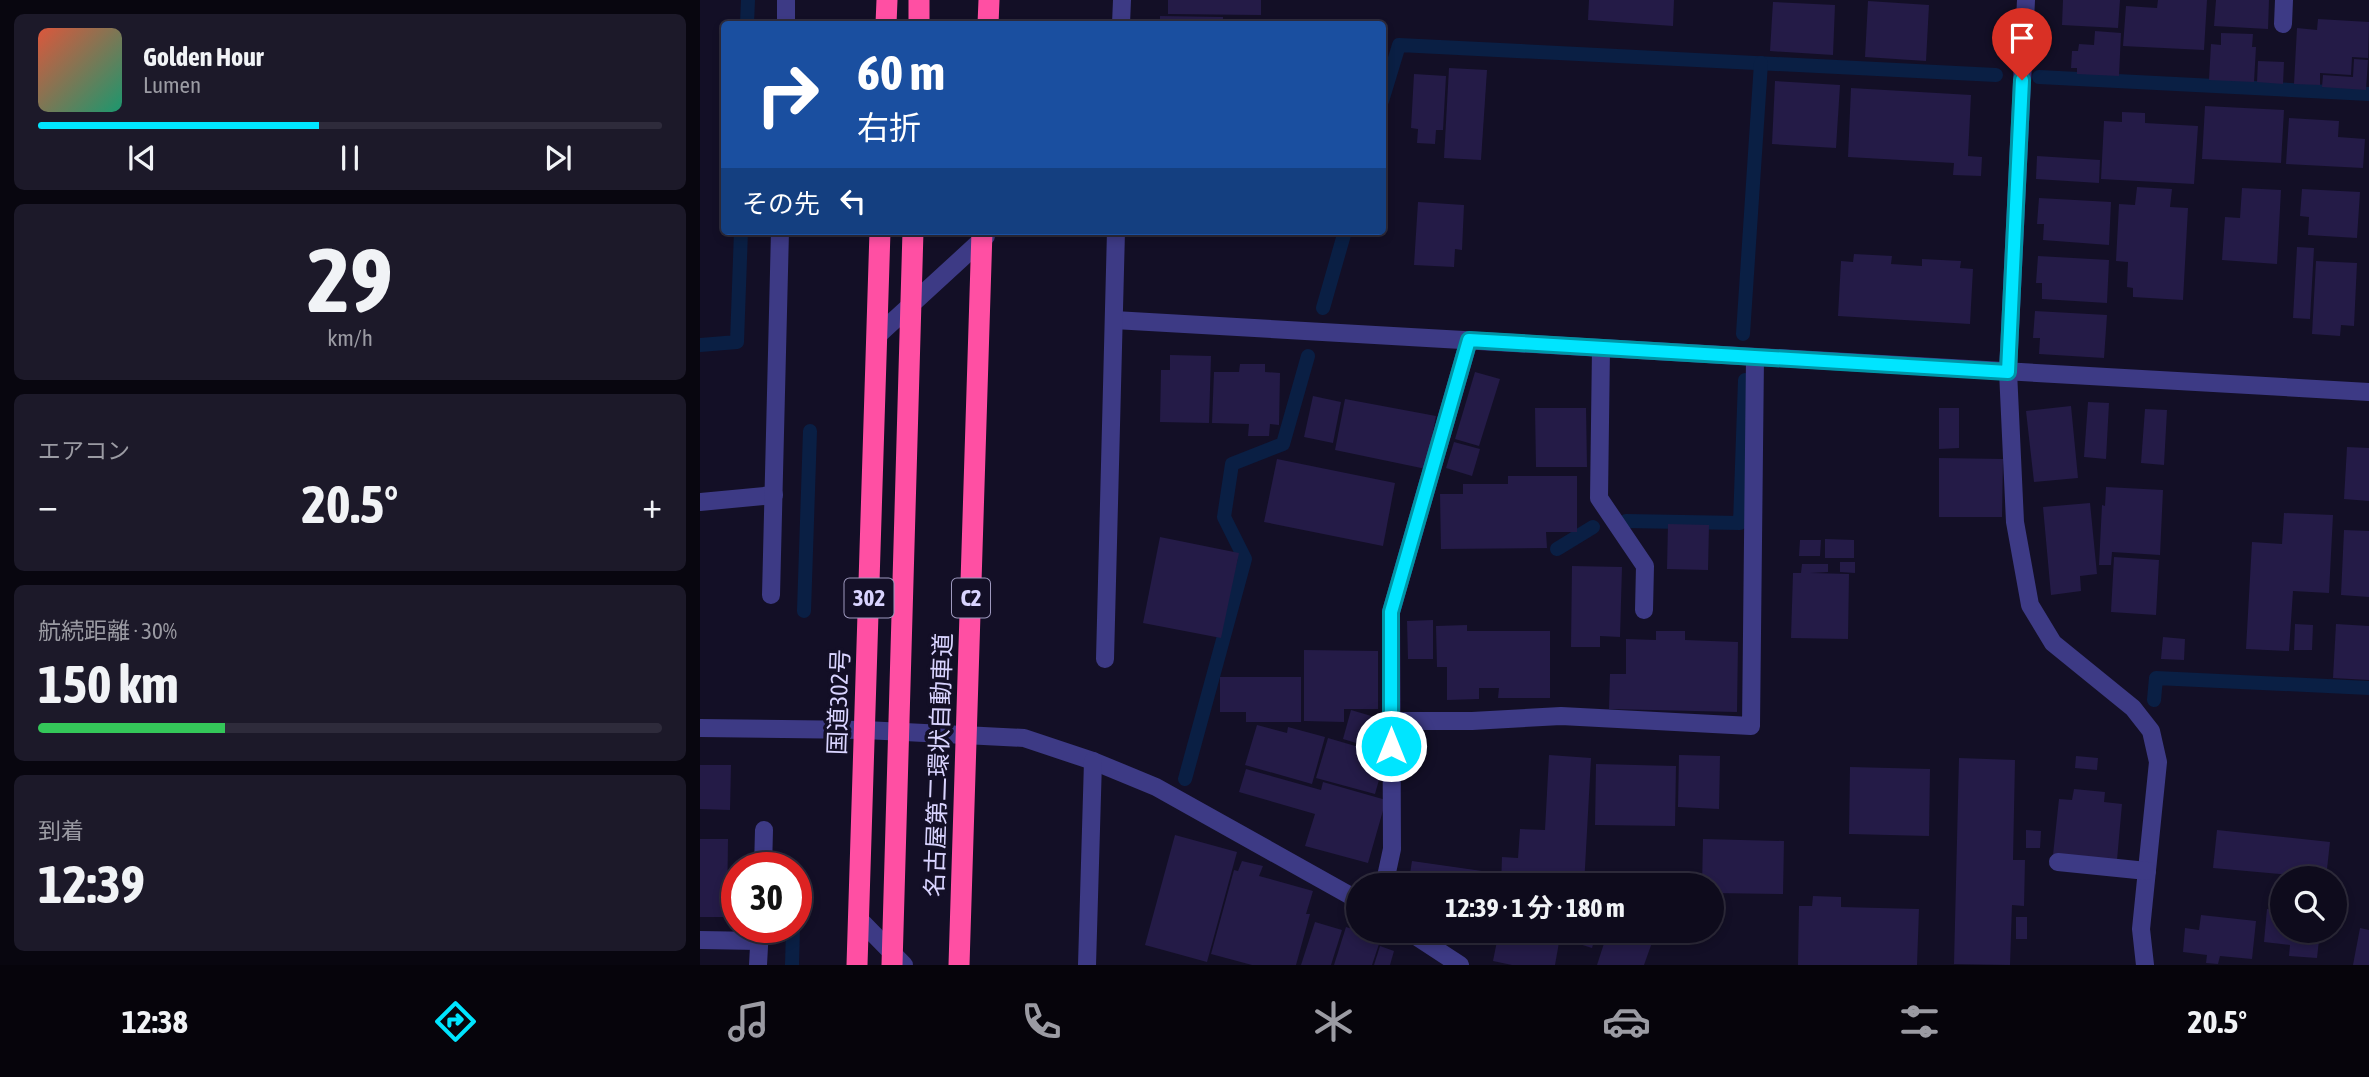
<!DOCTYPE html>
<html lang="ja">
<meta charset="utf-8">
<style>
body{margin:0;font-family:"Asap Condensed","Noto Sans JP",sans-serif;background:#1c1929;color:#f1f3f6;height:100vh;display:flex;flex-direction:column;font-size:26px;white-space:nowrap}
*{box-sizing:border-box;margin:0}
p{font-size:23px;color:#9b9ba3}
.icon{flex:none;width:38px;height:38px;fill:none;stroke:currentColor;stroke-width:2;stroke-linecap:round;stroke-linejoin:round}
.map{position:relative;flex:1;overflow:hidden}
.drawer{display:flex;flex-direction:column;gap:14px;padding:14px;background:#08060f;width:700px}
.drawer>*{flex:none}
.guide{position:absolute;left:21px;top:21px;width:665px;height:214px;border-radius:7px;box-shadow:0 4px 10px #0003,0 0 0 2px #2e2b3b;background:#1a4fa0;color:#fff;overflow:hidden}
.fabs{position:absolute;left:1570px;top:866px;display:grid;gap:14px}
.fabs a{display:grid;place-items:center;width:77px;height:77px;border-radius:50%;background:#0e0b1c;box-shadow:0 4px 10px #0003,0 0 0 2px #2e2b3b;font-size:35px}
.speed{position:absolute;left:21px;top:852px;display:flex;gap:14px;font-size:35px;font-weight:700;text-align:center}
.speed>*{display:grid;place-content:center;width:91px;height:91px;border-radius:50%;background:#0e0b1c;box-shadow:0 4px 10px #0003,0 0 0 2px #2e2b3b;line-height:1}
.speed .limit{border:10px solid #d22;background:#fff;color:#111}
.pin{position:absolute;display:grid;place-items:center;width:60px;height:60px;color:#fff;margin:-72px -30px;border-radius:50% 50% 50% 0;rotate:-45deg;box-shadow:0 0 7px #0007}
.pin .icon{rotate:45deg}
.me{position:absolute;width:77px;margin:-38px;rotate:0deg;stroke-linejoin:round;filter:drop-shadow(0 0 5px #0008)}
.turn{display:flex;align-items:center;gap:24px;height:147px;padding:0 21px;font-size:32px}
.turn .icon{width:91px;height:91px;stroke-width:2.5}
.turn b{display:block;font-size:49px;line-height:60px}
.then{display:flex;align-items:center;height:66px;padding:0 21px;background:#0003;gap:14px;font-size:26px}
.big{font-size:52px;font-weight:700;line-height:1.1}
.drawer .widget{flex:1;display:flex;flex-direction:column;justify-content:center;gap:10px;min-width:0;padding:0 24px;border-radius:10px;background:#1c1929}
.drawer .dial{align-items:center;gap:0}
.dial b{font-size:91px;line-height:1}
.song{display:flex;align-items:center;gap:21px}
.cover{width:84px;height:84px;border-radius:10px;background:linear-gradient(135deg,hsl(10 70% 55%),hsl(160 70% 35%))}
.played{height:7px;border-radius:4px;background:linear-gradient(90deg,#00e5ff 45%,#2e2b3b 45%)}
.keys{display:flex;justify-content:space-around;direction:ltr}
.heat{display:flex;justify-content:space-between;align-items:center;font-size:38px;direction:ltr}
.charge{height:10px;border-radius:5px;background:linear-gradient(90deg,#34c759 30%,#2e2b3b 0)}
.trip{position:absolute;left:646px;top:873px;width:378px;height:70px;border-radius:35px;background:#0e0b1c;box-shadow:0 4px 10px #0003,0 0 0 2px #2e2b3b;font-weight:700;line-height:70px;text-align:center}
.tabs{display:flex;height:112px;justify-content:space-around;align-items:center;background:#06040b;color:#9b9ba3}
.tabs .icon{width:49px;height:49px}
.tabs .on{color:#00e5ff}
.tabs b{font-size:32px;color:#f1f3f6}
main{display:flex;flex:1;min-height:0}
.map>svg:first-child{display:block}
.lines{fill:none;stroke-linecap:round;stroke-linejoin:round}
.stream{stroke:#0a1f44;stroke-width:14}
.building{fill:#241b47}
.minor{stroke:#3d3a85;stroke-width:18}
.highway{stroke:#ff4fa3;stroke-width:21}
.highway-bridge{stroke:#ff4fa3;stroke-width:21}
.route-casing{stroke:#0095a6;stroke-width:18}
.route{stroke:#00e5ff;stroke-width:12}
.labels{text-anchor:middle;stroke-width:7;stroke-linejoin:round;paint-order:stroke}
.shield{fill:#130f26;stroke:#9e99be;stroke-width:2}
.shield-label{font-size:23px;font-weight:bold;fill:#d9d4ff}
.street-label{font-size:24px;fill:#d9d4ff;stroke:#130f26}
</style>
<main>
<section class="drawer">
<div class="widget">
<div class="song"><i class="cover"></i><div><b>Golden Hour</b><p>Lumen</p></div></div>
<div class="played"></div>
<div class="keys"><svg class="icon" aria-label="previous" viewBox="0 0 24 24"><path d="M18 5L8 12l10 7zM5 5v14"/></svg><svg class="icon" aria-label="pause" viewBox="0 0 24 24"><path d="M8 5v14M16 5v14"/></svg><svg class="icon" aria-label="next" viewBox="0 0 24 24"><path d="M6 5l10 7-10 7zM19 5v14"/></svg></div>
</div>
<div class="widget dial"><b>29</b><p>km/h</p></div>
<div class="widget"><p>エアコン</p>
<div class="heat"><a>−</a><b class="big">20.5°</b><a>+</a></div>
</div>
<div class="widget"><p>航続距離 · 30%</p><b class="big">150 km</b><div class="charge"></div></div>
<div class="widget"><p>到着</p><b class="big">12:39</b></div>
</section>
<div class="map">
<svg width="1669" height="965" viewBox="0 0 1669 965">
<rect width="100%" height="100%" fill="#130f26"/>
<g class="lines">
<g class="stream">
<polyline points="47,24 48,0"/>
<polyline points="1339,77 1669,94"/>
<polyline points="682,101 699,45 1296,75"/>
<polyline points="623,308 645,231"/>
<polyline points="1043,334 1061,63"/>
<polyline points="0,345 37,342 41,231"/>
<polyline points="926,521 1040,523 1045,380"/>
<polyline points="857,549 893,527"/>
<polyline points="104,611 110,431"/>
<polyline points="1454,700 1456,678 1669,688"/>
<polyline points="485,779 545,559 524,517 532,464 583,444 608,356"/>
<polyline points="92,965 93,928"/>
</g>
</g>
<g class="building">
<polygon points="468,0 561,0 561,15 468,14"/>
<polygon points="889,0 974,0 973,26 888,20"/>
<polygon points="1363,0 1420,0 1418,28 1362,25"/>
<polygon points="1458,0 1507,0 1504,50 1423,46 1426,6 1457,8"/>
<polygon points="1516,0 1569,0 1568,29 1514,26"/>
<polygon points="1168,1 1229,5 1226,61 1165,57"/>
<polygon points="1073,2 1135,5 1133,55 1070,51"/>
<polygon points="460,16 523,17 523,24 460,24"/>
<polygon points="1618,19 1669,22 1668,58 1652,57 1651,75 1620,73 1620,85 1594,84 1597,28 1617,30"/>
<polygon points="1395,31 1421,33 1419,76 1377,74 1377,68 1371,68 1372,51 1378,51 1379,44 1394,45"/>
<polygon points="1521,33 1553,34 1552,47 1556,47 1554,82 1509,80 1511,44 1521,45"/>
<polygon points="1654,59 1668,60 1666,90 1622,87 1623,75 1653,77"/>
<polygon points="1558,61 1584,62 1583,84 1557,82"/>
<polygon points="749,68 787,70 781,160 744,158"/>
<polygon points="714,74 746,76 743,130 736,130 735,144 717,143 718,129 711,128"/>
<polygon points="1075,81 1140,85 1136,148 1072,144"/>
<polygon points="1151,88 1271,95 1268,156 1282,157 1281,176 1253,175 1254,163 1148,157"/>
<polygon points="1505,106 1584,110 1581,163 1502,159"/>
<polygon points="1422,112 1445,113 1445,123 1498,126 1494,184 1401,179 1404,121 1422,122"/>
<polygon points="1589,118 1639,121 1638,137 1665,139 1663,168 1586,164"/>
<polygon points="1337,156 1400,160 1399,183 1336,179"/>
<polygon points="1437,187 1472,189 1470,207 1488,208 1483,300 1433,297 1433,288 1427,287 1428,262 1416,261 1419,204 1435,205"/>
<polygon points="1542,188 1581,190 1577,264 1522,260 1525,217 1540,218"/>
<polygon points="1602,189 1660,192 1657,238 1608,235 1609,217 1600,216"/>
<polygon points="1339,198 1411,202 1409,245 1343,240 1344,224 1337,224"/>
<polygon points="718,202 764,205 762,250 755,249 754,267 714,265"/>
<polygon points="1597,247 1614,248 1610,319 1593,318"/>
<polygon points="1154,254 1192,256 1191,264 1222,266 1222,259 1261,261 1260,268 1273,269 1270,324 1138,316 1141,261 1153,262"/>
<polygon points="1338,256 1409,260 1407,303 1342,299 1342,283 1336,283"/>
<polygon points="1616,261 1657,263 1654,326 1641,325 1640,336 1612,334"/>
<polygon points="1335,311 1407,315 1404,358 1339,354 1340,338 1333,338"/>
<polygon points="470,355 511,356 509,423 460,422 461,370 470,370"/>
<polygon points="540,364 565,364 565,372 580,373 579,425 570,424 569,436 548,436 549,424 512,423 514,372 539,372"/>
<polygon points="775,372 800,379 779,446 755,439"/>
<polygon points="613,396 641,402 633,443 604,437"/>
<polygon points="645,399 736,416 726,469 635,450"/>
<polygon points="1388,402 1409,403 1406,459 1384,457"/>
<polygon points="1371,406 1378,478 1334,482 1326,411"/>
<polygon points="835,408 886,408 887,467 836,467"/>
<polygon points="1239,408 1259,408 1259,448 1239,449"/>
<polygon points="1445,409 1467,410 1464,465 1441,463"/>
<polygon points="754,442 780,449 772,476 746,468"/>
<polygon points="1647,447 1669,448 1669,501 1644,499"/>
<polygon points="1239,458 1303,459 1302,517 1239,517"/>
<polygon points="577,459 695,483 683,546 564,522"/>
<polygon points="808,476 877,476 877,532 846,532 847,548 741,549 740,494 763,494 763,484 808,484"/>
<polygon points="1406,487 1463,490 1460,555 1412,552 1411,565 1399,565 1402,505 1405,506"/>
<polygon points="1390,503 1397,574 1380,576 1381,591 1351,595 1343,507"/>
<polygon points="1584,513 1633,515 1629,593 1593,591 1589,651 1546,649 1552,542 1582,544"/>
<polygon points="968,524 1009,525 1008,570 967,569"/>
<polygon points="1644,530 1669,531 1669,597 1641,595"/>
<polygon points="460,537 539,553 521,638 443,623"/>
<polygon points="1125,539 1154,540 1154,558 1125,558"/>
<polygon points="1100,540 1121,540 1120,556 1099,556"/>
<polygon points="1414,557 1459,560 1456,615 1411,612"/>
<polygon points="1140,562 1155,562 1155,573 1140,572"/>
<polygon points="1102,564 1128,564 1128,572 1110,573 1149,574 1148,639 1091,638 1093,573 1101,573"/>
<polygon points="872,566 922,567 920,637 900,636 900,647 871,647"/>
<polygon points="733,620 733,659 708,659 707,621"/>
<polygon points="1595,624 1613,625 1612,650 1594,650"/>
<polygon points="1636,624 1669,626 1669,680 1633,678"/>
<polygon points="767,625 767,631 850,631 850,698 798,698 799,688 779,688 779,699 747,700 747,667 737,667 736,626"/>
<polygon points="956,631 985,631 985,640 1038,642 1037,712 909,709 910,674 926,674 926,639 956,640"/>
<polygon points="1463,637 1485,639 1484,660 1461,659"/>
<polygon points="604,650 678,651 678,709 644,709 644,722 604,721"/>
<polygon points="520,677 601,677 601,722 546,722 546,712 520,712"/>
<polygon points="651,710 685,720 676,749 643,739"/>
<polygon points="557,725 587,733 588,727 625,737 612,784 545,765"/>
<polygon points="628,738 686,755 675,794 616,778"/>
<polygon points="849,755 891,758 884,886 801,886 802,857 818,858 820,829 845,830"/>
<polygon points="979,755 1020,756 1019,809 978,807"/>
<polygon points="1376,756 1398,758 1397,770 1375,768"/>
<polygon points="1259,758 1315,760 1313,860 1325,860 1324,906 1312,905 1310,965 1254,964"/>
<polygon points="896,764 976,766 975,826 895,825"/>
<polygon points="0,765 31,765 30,810 0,809"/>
<polygon points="1150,767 1230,769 1229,836 1149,834"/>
<polygon points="546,769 621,790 623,782 686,800 668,863 605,846 615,814 539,792"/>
<polygon points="1374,789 1405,792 1404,802 1422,804 1417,860 1353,855 1359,799 1372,800"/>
<polygon points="1326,830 1341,831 1340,848 1326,848"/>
<polygon points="1517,830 1630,842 1626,878 1513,868"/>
<polygon points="475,835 537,852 507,962 445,945"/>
<polygon points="0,839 28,839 27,917 0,917"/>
<polygon points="1003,839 1084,841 1083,894 1012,893 1012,886 1002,886"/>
<polygon points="542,861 563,866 559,876 613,891 606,914 610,914 596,965 552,965 511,954 534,870 538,871"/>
<polygon points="712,861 796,873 794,886 708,886"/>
<polygon points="1113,896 1141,897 1141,907 1219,909 1217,965 1098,965 1099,906 1112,906"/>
<polygon points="1567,909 1582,911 1582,931 1620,931 1617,958 1589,956 1590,945 1564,942"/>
<polygon points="1501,915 1556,921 1552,959 1520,956 1518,964 1506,963 1507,955 1483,952 1485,928 1499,930"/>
<rect x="1316" y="917" width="11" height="22"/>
<polygon points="615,922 642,930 631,965 601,965"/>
<polygon points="646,927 681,938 672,965 634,965"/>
<polygon points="1660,928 1669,930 1669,965 1653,965"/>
<polygon points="799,931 861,931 855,965 812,965 793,961"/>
<polygon points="874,931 897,931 892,948 870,941"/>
<polygon points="908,931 947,931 955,934 944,965 897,965"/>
<polygon points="680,946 694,951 690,965 674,965"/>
</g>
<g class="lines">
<g class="minor">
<polyline points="1326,0 1308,371 1315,522 1330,605 1353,643 1433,708 1451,731 1458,762 1441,929 1445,965"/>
<polyline points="86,24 86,0"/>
<polyline points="421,24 422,0"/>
<polyline points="1583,24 1584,0"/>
<polyline points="414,320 1669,392"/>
<polyline points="177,336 286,236"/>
<polyline points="901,348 899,498 945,566 944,610"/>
<polyline points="0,502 74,495"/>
<polyline points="71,595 80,231"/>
<polyline points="405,659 416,231"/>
<polyline points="691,721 772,721 861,716 1051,726 1055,357"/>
<polyline points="0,728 165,730 324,738 393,761 456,787 658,900"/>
<polyline points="1358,862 1447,871"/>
<polyline points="63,868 64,830"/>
<polyline points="684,886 692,849 691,612 769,340"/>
<polyline points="159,919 204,965"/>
<polyline points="708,931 760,965"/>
<polyline points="0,940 59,941"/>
<polyline points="58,965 60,928"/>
<polyline points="387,965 393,761"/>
</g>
<g class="highway">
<polyline points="186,24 187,0"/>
<polyline points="219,24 219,0"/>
<polyline points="288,24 289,0"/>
<polyline points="157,965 180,231"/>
</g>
<g class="highway-bridge">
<polyline points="192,965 213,231"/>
<polyline points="259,965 282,231"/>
</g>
</g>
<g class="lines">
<g class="route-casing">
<polyline id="route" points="691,746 691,612 769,340 1308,372 1322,80"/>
</g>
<use href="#route" class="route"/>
</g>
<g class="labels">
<g class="shield">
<rect x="144.5" y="578.5" width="49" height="39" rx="5"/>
<rect x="252" y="578.5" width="38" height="39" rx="5"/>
</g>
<g class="shield-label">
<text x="169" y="606">302</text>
<text x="271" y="606">C2</text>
</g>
<g class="street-label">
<text transform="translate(139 702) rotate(-88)" y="8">国道302号</text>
<text transform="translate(239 765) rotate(-88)" y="8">名古屋第二環状自動車道</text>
</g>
</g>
</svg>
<div class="fabs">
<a><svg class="icon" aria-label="search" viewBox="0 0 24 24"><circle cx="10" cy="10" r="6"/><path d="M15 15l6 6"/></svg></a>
</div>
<div class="speed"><div class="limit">30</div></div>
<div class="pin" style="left:1322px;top:80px;background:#d93025"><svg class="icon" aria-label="arrive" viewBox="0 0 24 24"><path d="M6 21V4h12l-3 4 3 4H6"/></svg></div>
<svg class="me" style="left:691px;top:746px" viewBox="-20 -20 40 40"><circle r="17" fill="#00e5ff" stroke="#fff" stroke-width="3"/><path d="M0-11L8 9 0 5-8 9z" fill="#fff"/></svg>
<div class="trip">12:39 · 1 分 · 180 m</div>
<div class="guide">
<div class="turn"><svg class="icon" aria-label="right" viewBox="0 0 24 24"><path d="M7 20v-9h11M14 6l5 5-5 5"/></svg><div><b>60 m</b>右折</div></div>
<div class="then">その先<svg class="icon" aria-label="left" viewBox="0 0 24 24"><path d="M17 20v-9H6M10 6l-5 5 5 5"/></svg></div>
</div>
</div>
</main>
<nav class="tabs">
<b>12:38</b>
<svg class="icon on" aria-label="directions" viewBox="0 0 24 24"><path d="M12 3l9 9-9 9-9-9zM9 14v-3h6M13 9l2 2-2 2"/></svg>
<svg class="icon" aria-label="music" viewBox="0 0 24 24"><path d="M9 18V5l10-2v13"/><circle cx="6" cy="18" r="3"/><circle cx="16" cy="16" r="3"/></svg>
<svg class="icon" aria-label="phone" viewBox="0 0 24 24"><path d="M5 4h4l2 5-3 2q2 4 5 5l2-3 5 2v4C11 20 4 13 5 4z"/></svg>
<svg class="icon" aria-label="climate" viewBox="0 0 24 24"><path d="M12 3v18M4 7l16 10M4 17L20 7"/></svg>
<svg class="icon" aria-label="car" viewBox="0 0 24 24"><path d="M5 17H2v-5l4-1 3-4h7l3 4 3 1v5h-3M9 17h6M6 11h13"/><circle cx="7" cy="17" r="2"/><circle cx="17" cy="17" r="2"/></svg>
<svg class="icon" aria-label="filters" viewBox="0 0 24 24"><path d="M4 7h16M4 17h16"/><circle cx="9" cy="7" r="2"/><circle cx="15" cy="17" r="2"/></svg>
<b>20.5°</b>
</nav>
